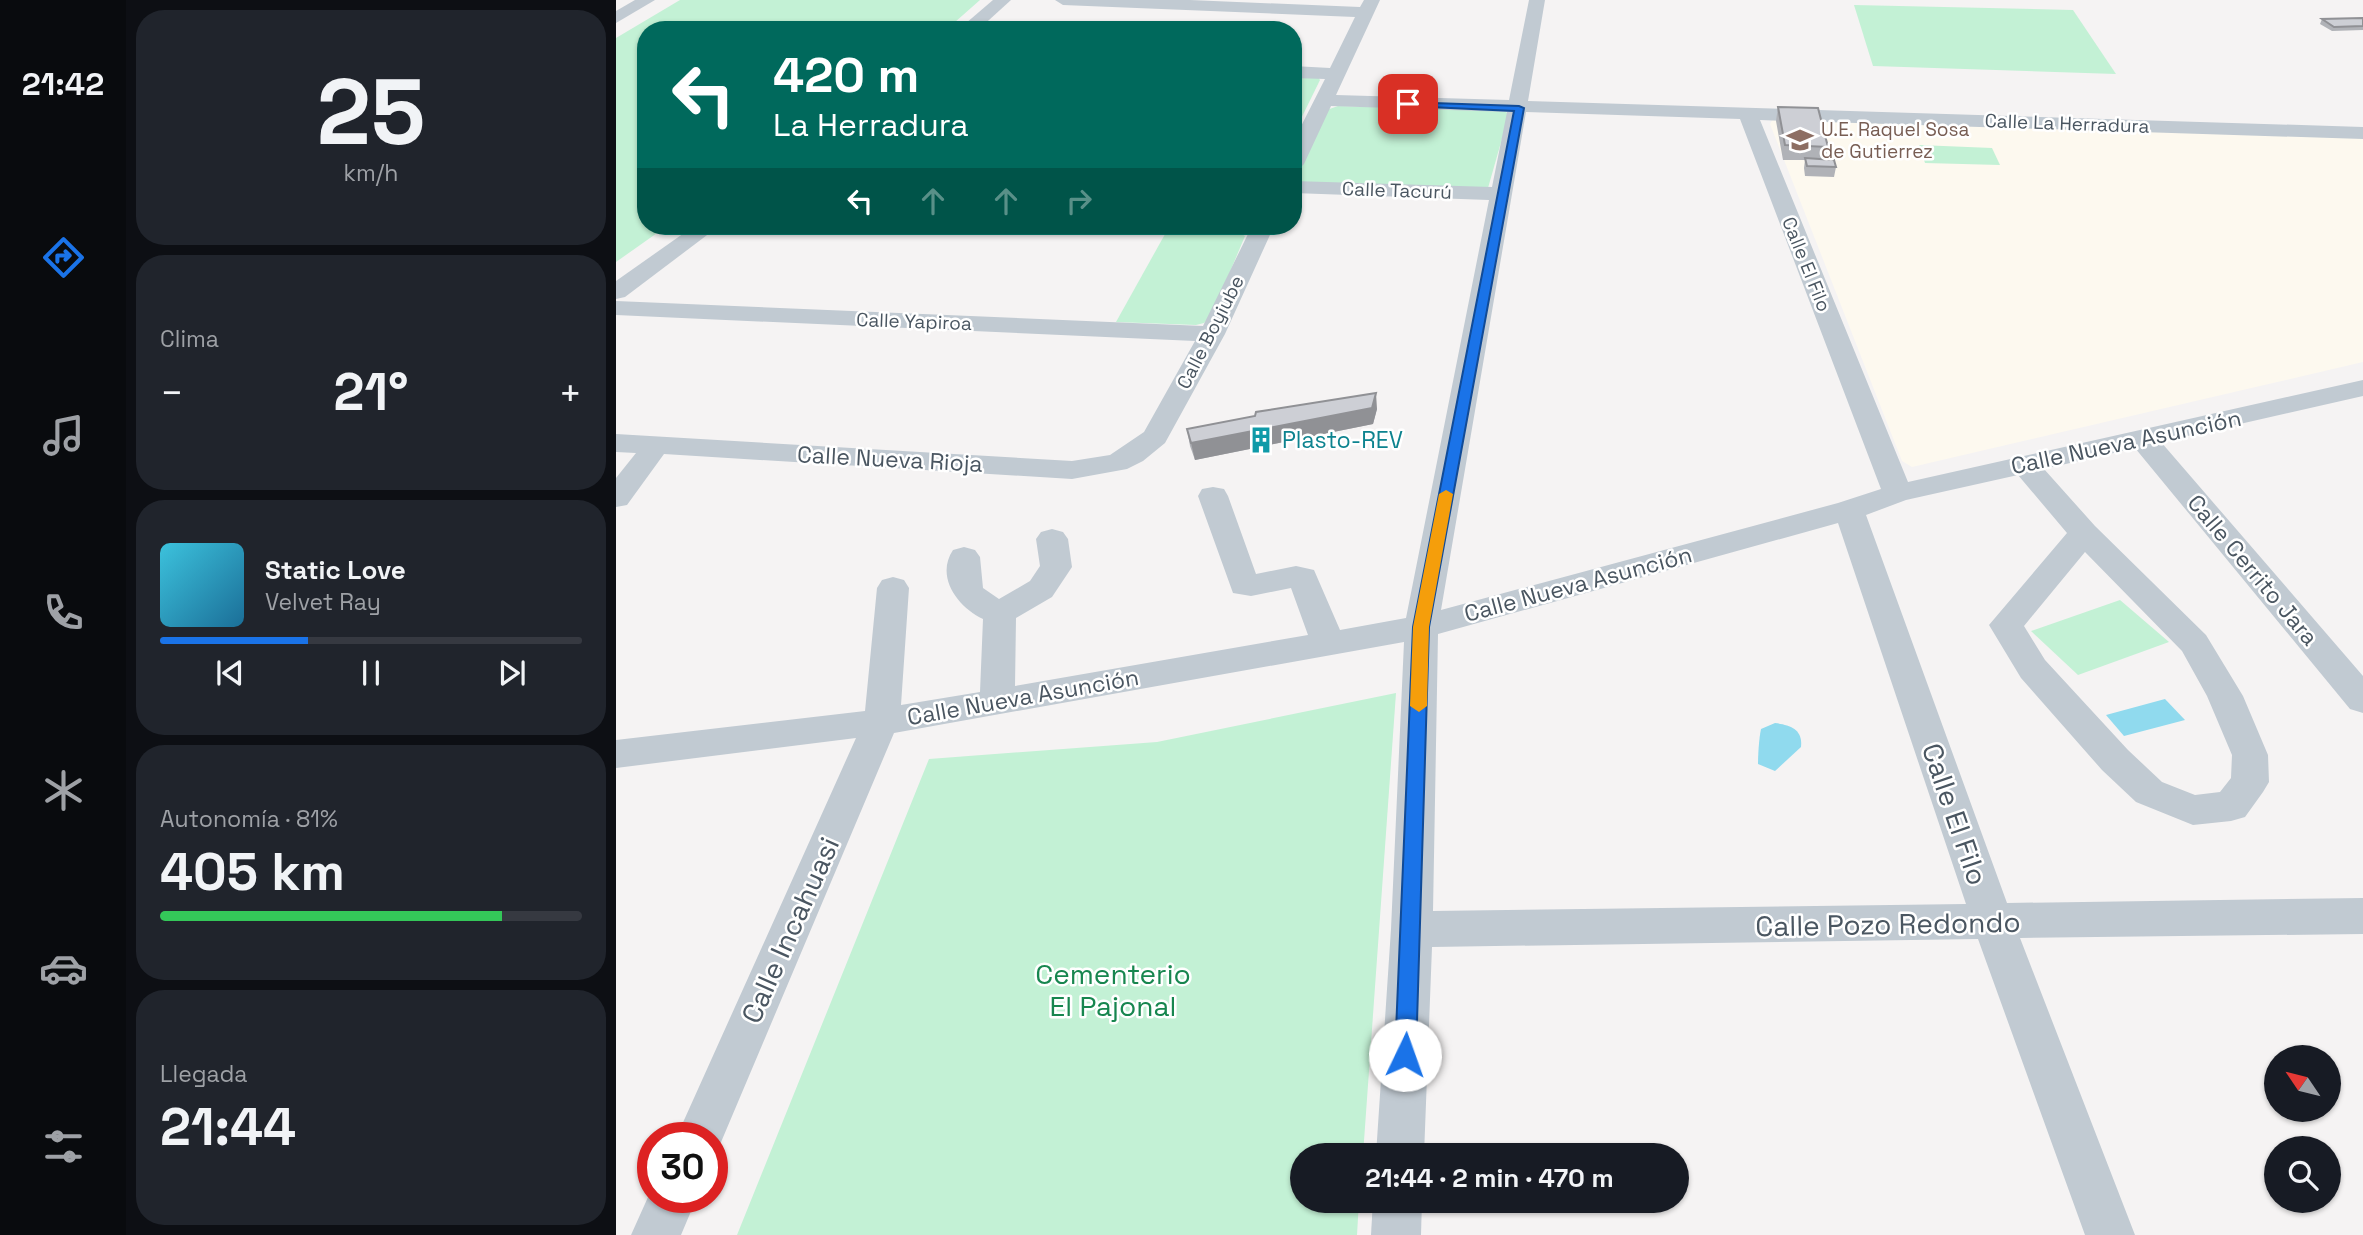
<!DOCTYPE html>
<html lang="es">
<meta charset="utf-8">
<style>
body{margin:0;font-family:"Space Grotesk",sans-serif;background:#20242c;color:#f1f3f6;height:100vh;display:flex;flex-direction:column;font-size:26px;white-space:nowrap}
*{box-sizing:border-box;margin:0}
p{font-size:23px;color:#9ea1a6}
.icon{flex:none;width:38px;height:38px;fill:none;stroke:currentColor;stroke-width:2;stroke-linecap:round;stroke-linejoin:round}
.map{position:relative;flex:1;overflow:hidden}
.drawer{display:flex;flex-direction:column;gap:10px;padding:10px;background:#0d0f14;width:490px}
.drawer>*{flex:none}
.guide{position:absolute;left:21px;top:21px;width:665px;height:214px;border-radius:28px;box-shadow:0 2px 5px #0004;background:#00695c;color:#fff;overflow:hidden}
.needle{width:46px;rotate:305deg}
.buttons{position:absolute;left:1648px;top:1045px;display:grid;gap:14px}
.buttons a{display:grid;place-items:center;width:77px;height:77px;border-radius:50%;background:#171b24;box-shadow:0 2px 5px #0004;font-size:35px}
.speed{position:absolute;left:21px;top:1122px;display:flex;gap:14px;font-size:35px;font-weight:700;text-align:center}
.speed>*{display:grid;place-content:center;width:91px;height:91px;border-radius:50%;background:#171b24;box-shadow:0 2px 5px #0004;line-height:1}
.speed .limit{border:10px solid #d22;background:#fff;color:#111}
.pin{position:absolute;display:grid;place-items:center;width:60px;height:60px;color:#fff;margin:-30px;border-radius:14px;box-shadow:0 4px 10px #0006}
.me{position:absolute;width:77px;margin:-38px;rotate:3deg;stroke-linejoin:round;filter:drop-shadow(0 0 5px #0008)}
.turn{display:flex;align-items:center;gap:24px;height:147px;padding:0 21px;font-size:32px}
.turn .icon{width:91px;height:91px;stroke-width:2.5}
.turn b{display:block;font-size:49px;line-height:60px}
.lanes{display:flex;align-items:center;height:66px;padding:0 21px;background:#0003;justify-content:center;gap:35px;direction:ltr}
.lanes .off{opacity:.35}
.big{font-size:52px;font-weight:600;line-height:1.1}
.drawer .tile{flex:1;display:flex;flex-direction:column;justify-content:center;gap:10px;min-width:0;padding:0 24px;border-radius:28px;background:#20242c}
.drawer .dial{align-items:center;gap:0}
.dial b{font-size:91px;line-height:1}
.song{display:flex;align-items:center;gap:21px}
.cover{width:84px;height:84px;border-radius:10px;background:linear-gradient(135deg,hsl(190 70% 55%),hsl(200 70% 35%))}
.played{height:7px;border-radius:4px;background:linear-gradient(90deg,#1a73e8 35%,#363941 35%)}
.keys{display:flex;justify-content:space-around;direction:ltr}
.heat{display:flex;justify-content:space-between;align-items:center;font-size:38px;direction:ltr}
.charge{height:10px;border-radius:5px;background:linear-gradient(90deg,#34c759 81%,#363941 0)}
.trip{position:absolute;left:674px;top:1143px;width:399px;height:70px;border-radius:35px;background:#171b24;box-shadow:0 2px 5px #0004;font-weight:600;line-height:70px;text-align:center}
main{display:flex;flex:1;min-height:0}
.tab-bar{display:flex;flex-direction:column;width:126px;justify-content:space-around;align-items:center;background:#090b0e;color:#9ea1a6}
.tab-bar .icon{width:49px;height:49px}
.tab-bar .current{color:#1a73e8}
.tab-bar b{font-size:32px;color:#f1f3f6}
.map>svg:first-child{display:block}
.commercial{fill:#fdf9ef}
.green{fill:#c3f1d5}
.water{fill:#90daee}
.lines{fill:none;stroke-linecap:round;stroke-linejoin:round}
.minor{fill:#c1cad2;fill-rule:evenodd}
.wall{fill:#b0b2b7}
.shaded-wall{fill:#909195}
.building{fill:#cdcfd5;stroke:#909195;stroke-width:2}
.route{fill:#1a73e8;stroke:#114b97;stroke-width:2}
.slow{fill:#f59e0b}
.labels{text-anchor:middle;stroke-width:5;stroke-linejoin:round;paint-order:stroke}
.far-street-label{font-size:19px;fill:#4a5661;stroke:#fff}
.far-education-label{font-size:19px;fill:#785e54;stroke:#fff;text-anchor:start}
.culture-label{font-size:23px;fill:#0d838f;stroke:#fff;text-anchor:start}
.street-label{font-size:23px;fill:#4a5661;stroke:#fff}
.near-street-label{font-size:28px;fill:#4a5661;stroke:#fff}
.near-park-label{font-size:28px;fill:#17864f;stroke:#fff}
</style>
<main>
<nav class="tab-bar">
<b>21:42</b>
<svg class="icon current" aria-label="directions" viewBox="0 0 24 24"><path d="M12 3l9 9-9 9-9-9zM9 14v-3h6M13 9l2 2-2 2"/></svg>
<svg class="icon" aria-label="music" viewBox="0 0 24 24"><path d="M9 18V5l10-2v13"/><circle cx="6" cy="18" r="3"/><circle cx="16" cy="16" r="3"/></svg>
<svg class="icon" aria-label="phone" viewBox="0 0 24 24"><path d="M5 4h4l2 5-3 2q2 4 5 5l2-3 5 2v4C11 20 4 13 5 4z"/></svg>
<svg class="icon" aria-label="climate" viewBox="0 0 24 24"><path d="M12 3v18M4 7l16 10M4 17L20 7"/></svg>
<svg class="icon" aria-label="car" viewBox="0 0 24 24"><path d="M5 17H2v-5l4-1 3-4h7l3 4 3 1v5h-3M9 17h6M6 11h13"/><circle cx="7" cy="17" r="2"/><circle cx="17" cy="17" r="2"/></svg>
<svg class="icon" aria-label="filters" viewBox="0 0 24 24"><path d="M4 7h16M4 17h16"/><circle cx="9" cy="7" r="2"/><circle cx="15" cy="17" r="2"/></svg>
</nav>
<section class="drawer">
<div class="tile dial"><b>25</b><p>km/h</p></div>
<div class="tile"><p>Clima</p>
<div class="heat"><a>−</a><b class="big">21°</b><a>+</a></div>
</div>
<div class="tile">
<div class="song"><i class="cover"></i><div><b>Static Love</b><p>Velvet Ray</p></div></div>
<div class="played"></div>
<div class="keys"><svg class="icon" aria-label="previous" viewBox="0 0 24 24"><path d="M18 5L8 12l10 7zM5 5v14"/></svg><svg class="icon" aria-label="pause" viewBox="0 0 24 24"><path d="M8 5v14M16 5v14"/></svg><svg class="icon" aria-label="next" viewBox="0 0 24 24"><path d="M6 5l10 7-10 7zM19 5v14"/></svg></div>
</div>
<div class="tile"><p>Autonomía · 81%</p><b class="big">405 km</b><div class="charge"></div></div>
<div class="tile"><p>Llegada</p><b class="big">21:44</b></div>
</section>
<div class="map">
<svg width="1747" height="1235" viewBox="0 0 1747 1235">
<rect width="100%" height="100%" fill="#f5f3f3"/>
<polygon class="commercial" points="1157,119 1747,135 1747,362 1296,467 1286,461 1154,124"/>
<g class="green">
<polygon points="64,0 364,0 330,30 30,30 30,226 51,226 0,262 0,38"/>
<polygon points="1238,5 1457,10 1500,74 1257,66"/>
<polygon points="677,74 702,77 704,80 677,135"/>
<polygon points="722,106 888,111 893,114 872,188 678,182 705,112"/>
<polygon points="1303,145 1376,148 1384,165 1309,163"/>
<polygon points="553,227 619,230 629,236 595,317 588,323 580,325 500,322"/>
<polygon points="1504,600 1553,642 1462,675 1415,631"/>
<polygon points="780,693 747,1155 686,1155 686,1200 743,1201 741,1235 121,1235 313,759 541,742"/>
</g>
<g class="water">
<polygon points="1549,699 1569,720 1508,736 1490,715"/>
<path d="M1159,723C1174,725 1187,729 1185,747L1159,771L1142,764C1142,755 1143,738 1145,729Z"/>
</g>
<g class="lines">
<g class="minor">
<polygon points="19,0 39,0 0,23 0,11"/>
<polygon points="377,0 395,0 362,30 342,30"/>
<path d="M439,0H574L744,7L748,0H764L720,95L893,100L913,0H929L912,101L1747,127V139L1144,120L1292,482L1747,380V396L1545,442L1747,676V713L1734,709L1519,448L1428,469L1479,526L1590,635L1627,696L1652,755L1653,782L1647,792L1629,817L1615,821L1577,825L1520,802L1486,770L1405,678L1373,625L1451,533L1402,475L1290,500L1250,515L1391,903L1747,898V934L1404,938L1519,1235H1469L1362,939L816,947L808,1155H760L775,929L788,642L278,733L100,1154L96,1156V1138H60L240,738L0,768V740L249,711L261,588L266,580L277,577L288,580L293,588L285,705L364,692L367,619C342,607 319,577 337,550L348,547L359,550L364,557L367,588L383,599L414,581L424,566L420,539L425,532L436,529L447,532L452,539L456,567L436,597L400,618L399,686L692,635L675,588L635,596L617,593L582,496L586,489L597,487L608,489L612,496L640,574L680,566L698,570L724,630L790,618L873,200L677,193V181L876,187L891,112L715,106L688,164L684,168L677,170V142L709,79L677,78V66L714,68L739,17L447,5ZM910,112L1124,119L1265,489L1222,503L825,610ZM1222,523L1350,904L817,911L822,634ZM1469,552L1566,651L1591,696L1616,755L1615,778L1604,792L1579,795L1546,782L1512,750L1429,660L1408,626Z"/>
<polygon points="78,226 103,226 9,297 0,299 0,281"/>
<polygon points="582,226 658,226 609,334 549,443 527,461 511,469 456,479 48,454 11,505 0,507 0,478 20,453 0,452 0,434 456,461 494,455 528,432 579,341 0,315 0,301 587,326 632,234 585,231"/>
<polygon points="37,1186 37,1197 81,1197 65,1235 15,1235"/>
<polygon points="757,1200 806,1200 805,1235 755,1235"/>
</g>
</g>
<g class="wall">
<polygon points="1747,18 1747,30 1716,31 1704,24 1706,19"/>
<polygon points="1162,107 1212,147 1209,159 1220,167 1218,177 1189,176 1188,168 1189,160 1167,160 1160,121"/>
<polygon points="30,126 30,139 25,129"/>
<polygon points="761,409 757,424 579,460 574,446 571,429"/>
</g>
<polygon class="shaded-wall" points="760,393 761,409 757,424 579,460 575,443"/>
<g class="building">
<polygon points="1747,18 1747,26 1718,27 1706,19"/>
<polygon points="1162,107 1202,108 1212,147 1169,145"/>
<polygon points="1189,158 1218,160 1220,167 1191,166"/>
<polygon points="760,393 756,408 575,443 571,429 639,416 640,412"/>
</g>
<polygon class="route" points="788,102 903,106 908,108 813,627 800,1055 797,1062 789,1065 782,1062 779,1055 797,627 898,111 792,106 788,106"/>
<polygon class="slow" points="830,490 837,494 813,627 811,706 803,712 794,706 797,627 823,494"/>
<defs>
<g id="school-bare" transform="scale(2.1)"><path d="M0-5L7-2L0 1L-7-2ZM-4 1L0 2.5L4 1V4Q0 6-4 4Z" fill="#8d6e63" stroke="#fff" stroke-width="2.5" paint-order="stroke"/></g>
<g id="building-bare" transform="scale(2.1)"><path d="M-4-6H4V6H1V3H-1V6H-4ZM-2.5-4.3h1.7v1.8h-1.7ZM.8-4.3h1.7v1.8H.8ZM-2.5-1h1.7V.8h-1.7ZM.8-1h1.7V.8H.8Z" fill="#0f9aa8" stroke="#fff" stroke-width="2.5" paint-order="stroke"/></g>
</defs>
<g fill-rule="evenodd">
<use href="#school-bare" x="1184" y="140"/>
<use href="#building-bare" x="645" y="440"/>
</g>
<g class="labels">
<g class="far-street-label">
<text transform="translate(1451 123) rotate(2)" y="7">Calle La Herradura</text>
<text transform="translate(781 190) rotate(2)" y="7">Calle Tacurú</text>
<text transform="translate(1191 264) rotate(68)" y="7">Calle El Filo</text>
<text transform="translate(298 321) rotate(2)" y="7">Calle Yapiroa</text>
<text transform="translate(594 332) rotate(-63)" y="7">Calle Boyiube</text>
</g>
<g class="far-education-label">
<text x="1205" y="136">U.E. Raquel Sosa<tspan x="1205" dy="22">de Gutierrez</tspan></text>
</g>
<g class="culture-label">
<text x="666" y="448">Plasto-REV</text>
</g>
<g class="street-label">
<text transform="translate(1510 442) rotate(-12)" y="8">Calle Nueva Asunción</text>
<text transform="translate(274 459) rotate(3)" y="8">Calle Nueva Rioja</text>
<text transform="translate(1637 570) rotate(50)" y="8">Calle Cerrito Jara</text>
<text transform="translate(962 584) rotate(-15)" y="8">Calle Nueva Asunción</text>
<text transform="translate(407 697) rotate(-10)" y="8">Calle Nueva Asunción</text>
</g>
<g class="near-street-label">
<text transform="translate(1339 814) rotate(71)" y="10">Calle El Filo</text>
<text transform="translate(1272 924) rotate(-1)" y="10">Calle Pozo Redondo</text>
<text transform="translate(174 930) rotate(-66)" y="10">Calle Incahuasi</text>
</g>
<g class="near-park-label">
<text x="497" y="984">Cementerio<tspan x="497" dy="32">El Pajonal</tspan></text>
</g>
</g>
</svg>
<div class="buttons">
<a><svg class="needle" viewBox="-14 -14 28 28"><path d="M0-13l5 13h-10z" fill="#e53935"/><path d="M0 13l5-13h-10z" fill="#9ea1a6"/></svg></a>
<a><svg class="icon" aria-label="search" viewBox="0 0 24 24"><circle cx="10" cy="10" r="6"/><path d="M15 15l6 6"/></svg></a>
</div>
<div class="speed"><div class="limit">30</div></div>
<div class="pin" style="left:792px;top:104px;background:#d93025"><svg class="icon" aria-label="arrive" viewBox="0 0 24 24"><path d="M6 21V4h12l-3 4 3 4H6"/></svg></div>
<svg class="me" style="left:789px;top:1055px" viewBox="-20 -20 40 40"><circle r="19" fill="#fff"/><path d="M0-13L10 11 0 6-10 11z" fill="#1a73e8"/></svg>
<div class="trip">21:44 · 2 min · 470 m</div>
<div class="guide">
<div class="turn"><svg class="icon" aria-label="left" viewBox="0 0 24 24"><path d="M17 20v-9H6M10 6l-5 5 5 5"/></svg><div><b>420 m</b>La Herradura</div></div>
<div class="lanes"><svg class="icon" aria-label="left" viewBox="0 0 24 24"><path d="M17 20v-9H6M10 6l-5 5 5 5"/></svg><svg class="icon off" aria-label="ahead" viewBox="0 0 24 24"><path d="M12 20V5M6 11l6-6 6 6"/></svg><svg class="icon off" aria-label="ahead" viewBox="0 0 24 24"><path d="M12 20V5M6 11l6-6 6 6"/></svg><svg class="icon off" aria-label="right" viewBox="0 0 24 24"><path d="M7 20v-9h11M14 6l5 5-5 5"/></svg></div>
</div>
</div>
</main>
